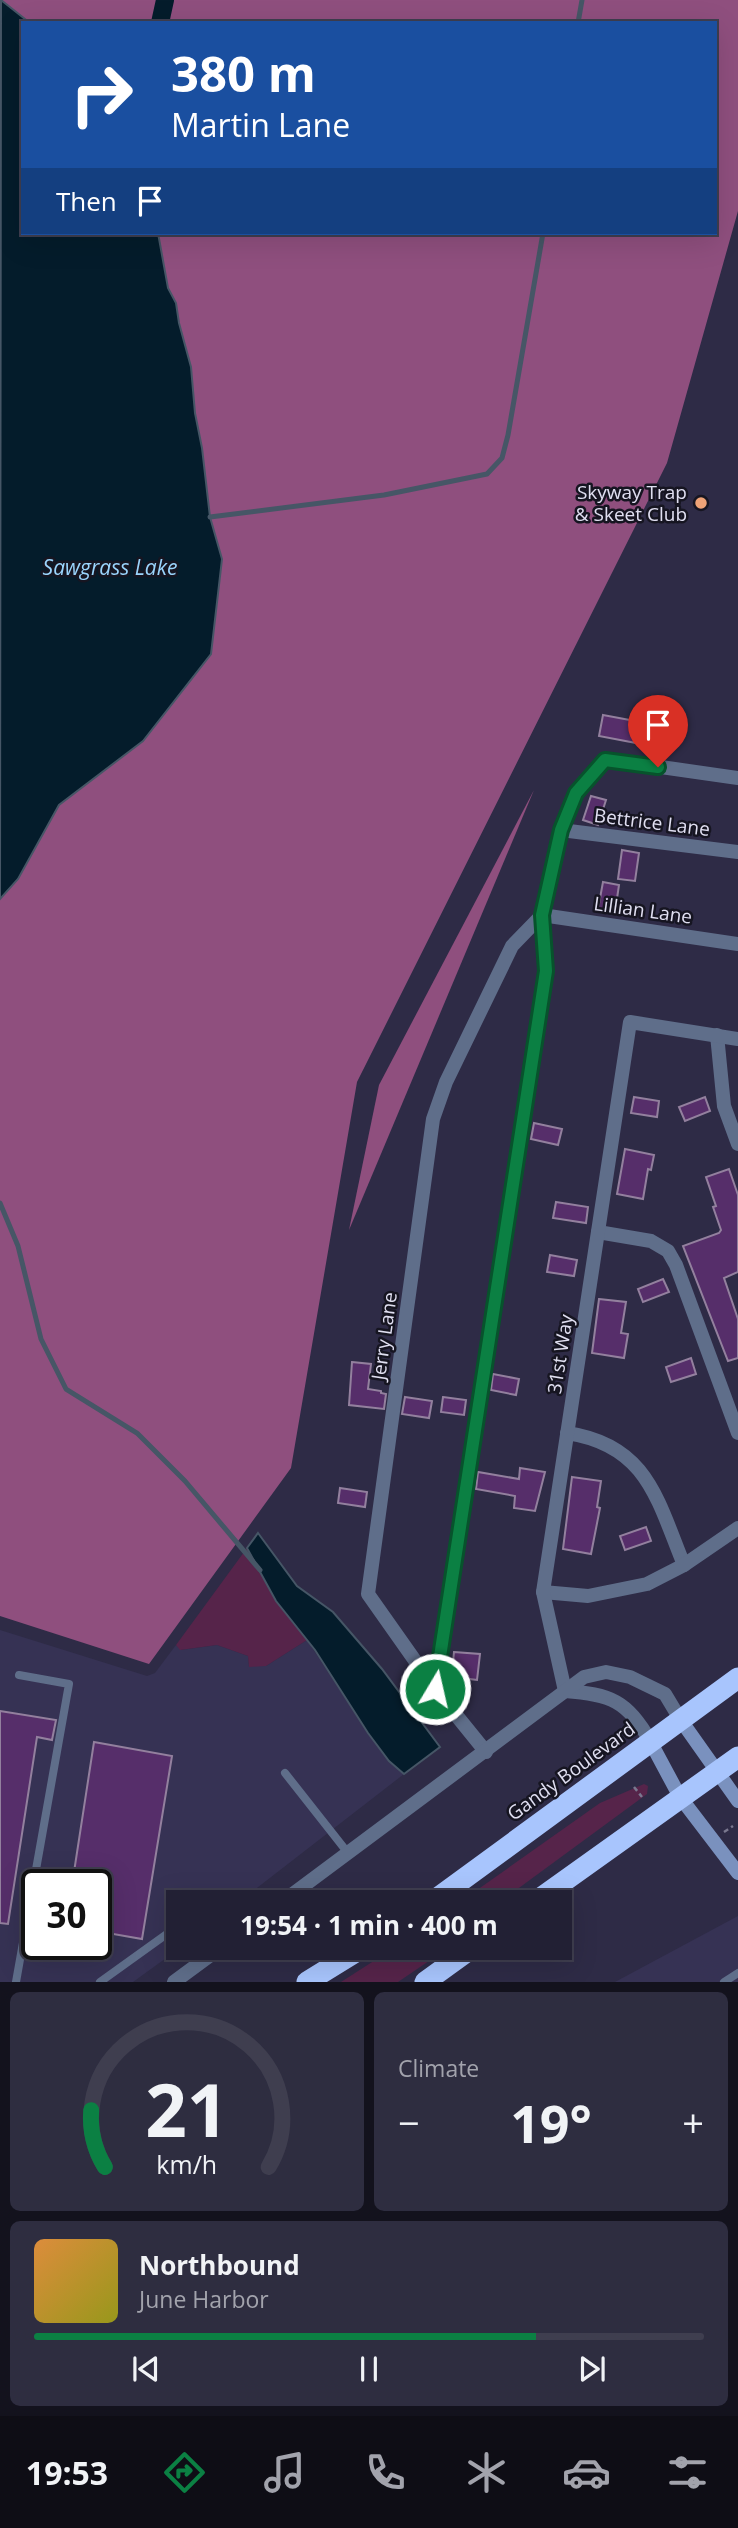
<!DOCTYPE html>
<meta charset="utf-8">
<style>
body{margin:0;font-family:"Open Sans",sans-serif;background:#2e2d40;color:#f1f3f6;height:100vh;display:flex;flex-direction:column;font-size:26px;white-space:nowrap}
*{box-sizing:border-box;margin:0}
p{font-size:23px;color:#a2a3ac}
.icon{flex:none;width:38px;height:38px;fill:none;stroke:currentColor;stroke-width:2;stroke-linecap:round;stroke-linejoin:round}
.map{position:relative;height:1982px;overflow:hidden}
.details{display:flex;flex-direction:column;gap:10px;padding:10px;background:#13121d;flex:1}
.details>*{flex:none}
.hud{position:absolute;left:21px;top:21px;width:696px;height:214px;border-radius:0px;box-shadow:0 7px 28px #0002,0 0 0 2px #3f3e4f;background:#1a4fa0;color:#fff;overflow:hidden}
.speed{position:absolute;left:21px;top:1869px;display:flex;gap:14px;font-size:35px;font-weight:700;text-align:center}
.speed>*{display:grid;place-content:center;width:91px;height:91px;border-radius:50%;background:#222034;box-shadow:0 7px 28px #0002,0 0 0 2px #3f3e4f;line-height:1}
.speed .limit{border:4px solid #111;border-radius:10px;background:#fff;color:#111}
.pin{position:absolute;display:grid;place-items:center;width:60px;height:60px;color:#fff;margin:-72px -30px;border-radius:50% 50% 50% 0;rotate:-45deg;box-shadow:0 0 7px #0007}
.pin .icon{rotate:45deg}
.me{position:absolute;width:77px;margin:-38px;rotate:9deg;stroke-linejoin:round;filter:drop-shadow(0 0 5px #0008)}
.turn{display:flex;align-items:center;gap:24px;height:147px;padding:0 35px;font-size:32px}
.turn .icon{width:91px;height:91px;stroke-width:2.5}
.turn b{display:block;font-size:49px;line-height:60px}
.then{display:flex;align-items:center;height:66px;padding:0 35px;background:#0003;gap:14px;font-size:26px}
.big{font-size:52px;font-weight:700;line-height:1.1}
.details .card{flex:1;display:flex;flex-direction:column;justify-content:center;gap:10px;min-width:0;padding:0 24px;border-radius:10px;background:#2e2d40}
.details .dial{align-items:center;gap:0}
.dial svg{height:182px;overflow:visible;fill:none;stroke:#3f3e4f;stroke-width:7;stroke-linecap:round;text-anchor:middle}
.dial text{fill:#f1f3f6;stroke:none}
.song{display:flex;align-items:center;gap:21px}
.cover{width:84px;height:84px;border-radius:10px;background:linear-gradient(135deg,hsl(30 70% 55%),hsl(60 70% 35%))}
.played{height:7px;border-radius:4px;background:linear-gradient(90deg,#0b8043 75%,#3f3e4f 75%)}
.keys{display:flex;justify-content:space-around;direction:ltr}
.heat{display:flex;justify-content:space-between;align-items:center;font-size:38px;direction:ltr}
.details .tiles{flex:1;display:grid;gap:10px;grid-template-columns:1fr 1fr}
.card:last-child{grid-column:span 2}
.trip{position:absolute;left:166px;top:1890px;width:406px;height:70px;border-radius:0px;background:#222034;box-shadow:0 7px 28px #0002,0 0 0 2px #3f3e4f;font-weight:700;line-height:70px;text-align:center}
.dock{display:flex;height:112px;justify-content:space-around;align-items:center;background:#0e0d15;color:#a2a3ac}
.dock .icon{width:49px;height:49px}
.dock .active{color:#0b8043}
.dock b{font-size:32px;color:#f1f3f6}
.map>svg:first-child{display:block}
.built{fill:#363254;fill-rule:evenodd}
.green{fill:#56244a}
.forest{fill:#8f4f7e;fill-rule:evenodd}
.water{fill:#041c2b;stroke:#465666;stroke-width:2}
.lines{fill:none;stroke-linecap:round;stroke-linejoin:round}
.stream{stroke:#465666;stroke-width:5}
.canal{stroke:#041c2b;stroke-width:18}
.building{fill:#562e6a;stroke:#93809e;stroke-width:2}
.path{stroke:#7a788f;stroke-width:2.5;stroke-dasharray:5 3.5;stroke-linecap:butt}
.lane{stroke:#5f6e8a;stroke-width:8}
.street{stroke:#5f6e8a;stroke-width:14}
.secondary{stroke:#7a91be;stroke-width:14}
.highway{stroke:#a8c5fd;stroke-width:21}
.route-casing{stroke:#07532c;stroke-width:18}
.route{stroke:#0b8043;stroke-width:12}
.poi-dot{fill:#efa377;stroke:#161521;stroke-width:2.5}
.labels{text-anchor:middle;stroke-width:5;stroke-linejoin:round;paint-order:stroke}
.poi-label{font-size:19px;fill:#e0dff1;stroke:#161521;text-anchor:end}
.street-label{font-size:19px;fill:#e0dff1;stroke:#161521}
.water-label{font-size:21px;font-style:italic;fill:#9ad4fc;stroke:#161521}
</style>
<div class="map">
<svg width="738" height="1982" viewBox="0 0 738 1982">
<rect width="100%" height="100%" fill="#2e2b46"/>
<g class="built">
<path d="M0,1630L147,1676L155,1673L176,1645L181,1650L217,1645L248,1656L249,1666H266L307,1640L368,1733L389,1761L404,1774L239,1902H178L180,1948L133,1982H0ZM37,1885H96V1944H37Z"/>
<polygon points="738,1916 738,1982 615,1982"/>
</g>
<g class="green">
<polygon points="247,1548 276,1601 307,1640 266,1666 249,1667 248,1656 217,1645 180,1650 176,1645"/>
<polygon points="644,1784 648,1786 647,1794 500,1902 460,1902 600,1803"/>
<polygon points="394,1948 448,1948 398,1982 341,1982"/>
</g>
<g class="forest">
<path d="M0,0H738V211L667,463L357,1082L291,1468L149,1664L0,1616ZM23,23H716V233H23Z"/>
<polygon points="534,790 349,1230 379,1085"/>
</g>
<g class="water">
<polygon points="1,0 30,23 23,23 23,233 158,233 168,288 176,303 179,323 191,367 195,413 202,448 210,517 222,559 211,654 143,741 59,805 18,879 0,899"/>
<polygon points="258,1533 297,1586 333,1612 382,1669 440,1747 404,1774 389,1761 368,1733 315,1650 276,1601 247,1548"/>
</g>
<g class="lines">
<g class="stream">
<polyline points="578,23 582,0"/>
<polyline points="210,517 384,495 487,474 502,458 508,435 543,233"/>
<polyline points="0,1203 18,1246 41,1339 66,1389 137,1433 185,1481 260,1570"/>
</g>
<polyline class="canal" points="160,23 165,0"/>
</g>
<g class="building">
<polygon points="603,715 662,726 657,747 599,736"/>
<polygon points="591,796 606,800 598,825 583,820"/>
<polygon points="622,850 639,853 635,881 618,879"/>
<polygon points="603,882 619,885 615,912 598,909"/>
<polygon points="634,1097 659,1101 657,1117 631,1113"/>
<polygon points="705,1097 710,1111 685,1121 679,1107"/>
<polygon points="534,1123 562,1129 558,1145 531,1139"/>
<polygon points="625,1149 654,1155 651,1170 648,1169 643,1199 617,1194"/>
<polygon points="729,1169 738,1195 738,1272 724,1278 738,1319 738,1358 728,1361 683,1246 719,1233 721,1230 713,1207 716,1206 706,1177"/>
<polygon points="556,1202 588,1207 586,1223 553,1218"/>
<polygon points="550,1255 577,1260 574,1276 547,1272"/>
<polygon points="663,1279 669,1292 643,1302 638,1289"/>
<polygon points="599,1299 626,1302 621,1333 628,1334 624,1358 592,1353"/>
<polygon points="691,1358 696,1374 671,1382 666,1367"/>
<polygon points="352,1362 371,1364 368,1389 381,1391 381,1393 386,1394 384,1409 349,1405"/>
<polygon points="493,1374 519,1379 516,1395 491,1390"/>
<polygon points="405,1397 432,1401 429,1418 402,1414"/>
<polygon points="443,1397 466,1400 464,1415 441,1412"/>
<polygon points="520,1468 545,1472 535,1511 514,1508 515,1496 476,1489 478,1472 519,1479"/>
<polygon points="572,1477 601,1481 597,1507 600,1508 591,1554 563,1549"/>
<polygon points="340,1488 367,1492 365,1507 338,1503"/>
<polygon points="646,1527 651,1541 625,1550 620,1536"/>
<polygon points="454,1652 480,1654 477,1680 469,1679 468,1697 453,1696 450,1693"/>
<polygon points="0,1711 56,1720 52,1740 37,1737 8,1924 0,1923"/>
<polygon points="94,1742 172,1756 142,1939 96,1931 96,1885 72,1885"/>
</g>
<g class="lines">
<g class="path">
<polyline points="634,1787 642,1797"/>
<polyline points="724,1832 733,1826"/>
</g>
<g class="lane">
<polyline points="285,1773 348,1853"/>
<polyline points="192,1948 203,1960"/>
<polyline points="16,1982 69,1684 19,1675"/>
<polyline points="100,1982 171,1931 178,1932"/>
<polyline points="724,1982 738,1973"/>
</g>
<g class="street">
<polyline points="561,830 738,852"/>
<polyline points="542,915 738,944"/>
<polyline points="717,1035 724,1106 738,1144"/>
<polyline points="598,1232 651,1241 668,1251 676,1265 738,1433"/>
<path d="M567,1433C647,1445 657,1499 684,1565"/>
<polyline points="543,1592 588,1596 647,1584 684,1565 738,1528"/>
<polyline points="435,1689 546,971 542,915 561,830 576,793 605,759 738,778"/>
<polyline points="565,1691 543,1592 630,1022 738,1039"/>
<path d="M565,1691C610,1694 628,1701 650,1741"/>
<polyline points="486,1752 435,1689 368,1594 433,1119 446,1082 512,946 542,915"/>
<polyline points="282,1902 584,1677 606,1672 630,1677 665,1694 680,1719"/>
<polyline points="174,1982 220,1948"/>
</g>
<g class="secondary">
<polyline points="680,1719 738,1801"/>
<polyline points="650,1741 680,1797 738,1873"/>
</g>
<g class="highway">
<polyline points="432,1902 738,1678"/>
<polyline points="535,1902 738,1757"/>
<polyline points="307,1982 362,1948"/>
<polyline points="425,1982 472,1948"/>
</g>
</g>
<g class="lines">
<g class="route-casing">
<polyline id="route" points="435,1689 546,971 542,915 561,830 576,793 605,760 658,767"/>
</g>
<use href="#route" class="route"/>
</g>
<circle class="poi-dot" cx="701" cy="503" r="7"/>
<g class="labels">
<g class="poi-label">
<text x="687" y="499">Skyway Trap<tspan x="687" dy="22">&amp; Skeet Club</tspan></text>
</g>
<g class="street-label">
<text transform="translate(652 822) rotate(7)" y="7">Bettrice Lane</text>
<text transform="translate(643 910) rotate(8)" y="7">Lillian Lane</text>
<text transform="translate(384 1336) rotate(-82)" y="7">Jerry Lane</text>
<text transform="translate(560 1354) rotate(-81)" y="7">31st Way</text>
<text transform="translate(571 1771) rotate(-36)" y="7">Gandy Boulevard</text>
</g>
<g class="water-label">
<text x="110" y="575">Sawgrass Lake</text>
</g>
</g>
</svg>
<div class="speed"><div class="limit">30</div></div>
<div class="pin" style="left:658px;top:767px;background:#d93025"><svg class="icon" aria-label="arrive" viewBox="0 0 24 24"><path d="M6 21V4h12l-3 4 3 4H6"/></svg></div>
<svg class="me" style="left:435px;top:1689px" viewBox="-20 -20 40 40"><circle r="17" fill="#0b8043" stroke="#fff" stroke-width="3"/><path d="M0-11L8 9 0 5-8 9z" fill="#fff"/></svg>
<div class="trip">19:54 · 1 min · 400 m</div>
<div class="hud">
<div class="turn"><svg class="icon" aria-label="right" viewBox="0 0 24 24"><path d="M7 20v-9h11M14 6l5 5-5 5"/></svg><div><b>380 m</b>Martin Lane</div></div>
<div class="then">Then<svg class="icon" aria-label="arrive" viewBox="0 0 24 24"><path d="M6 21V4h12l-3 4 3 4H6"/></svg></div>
</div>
</div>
<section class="details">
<div class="tiles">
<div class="card dial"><svg viewBox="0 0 100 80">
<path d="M14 69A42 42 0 1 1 86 69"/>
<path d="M14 69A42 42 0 0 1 8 44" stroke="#0b8043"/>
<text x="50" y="56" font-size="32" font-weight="700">21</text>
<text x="50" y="72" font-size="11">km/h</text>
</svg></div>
<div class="card"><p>Climate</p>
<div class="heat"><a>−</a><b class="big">19°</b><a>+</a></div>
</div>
<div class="card">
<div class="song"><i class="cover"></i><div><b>Northbound</b><p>June Harbor</p></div></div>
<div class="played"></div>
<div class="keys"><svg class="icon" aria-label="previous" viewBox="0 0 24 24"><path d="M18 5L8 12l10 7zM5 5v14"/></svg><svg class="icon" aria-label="pause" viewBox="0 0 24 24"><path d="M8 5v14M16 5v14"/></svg><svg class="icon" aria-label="next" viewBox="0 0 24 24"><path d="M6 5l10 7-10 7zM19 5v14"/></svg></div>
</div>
</div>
</section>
<nav class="dock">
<b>19:53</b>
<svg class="icon active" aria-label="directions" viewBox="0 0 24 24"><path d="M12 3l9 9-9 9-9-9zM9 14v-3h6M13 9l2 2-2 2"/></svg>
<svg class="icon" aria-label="music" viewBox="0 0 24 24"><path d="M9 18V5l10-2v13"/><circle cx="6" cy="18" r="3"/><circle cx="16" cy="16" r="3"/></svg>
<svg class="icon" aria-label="phone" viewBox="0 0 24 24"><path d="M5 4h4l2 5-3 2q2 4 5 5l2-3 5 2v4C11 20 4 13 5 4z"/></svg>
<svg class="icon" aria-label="climate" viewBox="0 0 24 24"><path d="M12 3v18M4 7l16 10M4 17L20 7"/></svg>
<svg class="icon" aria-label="car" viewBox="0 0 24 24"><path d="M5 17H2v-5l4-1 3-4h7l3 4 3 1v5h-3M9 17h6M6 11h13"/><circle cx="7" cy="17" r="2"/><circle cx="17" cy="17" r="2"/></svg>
<svg class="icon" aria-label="filters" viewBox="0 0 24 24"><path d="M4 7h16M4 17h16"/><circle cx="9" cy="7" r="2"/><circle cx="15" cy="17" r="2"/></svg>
</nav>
